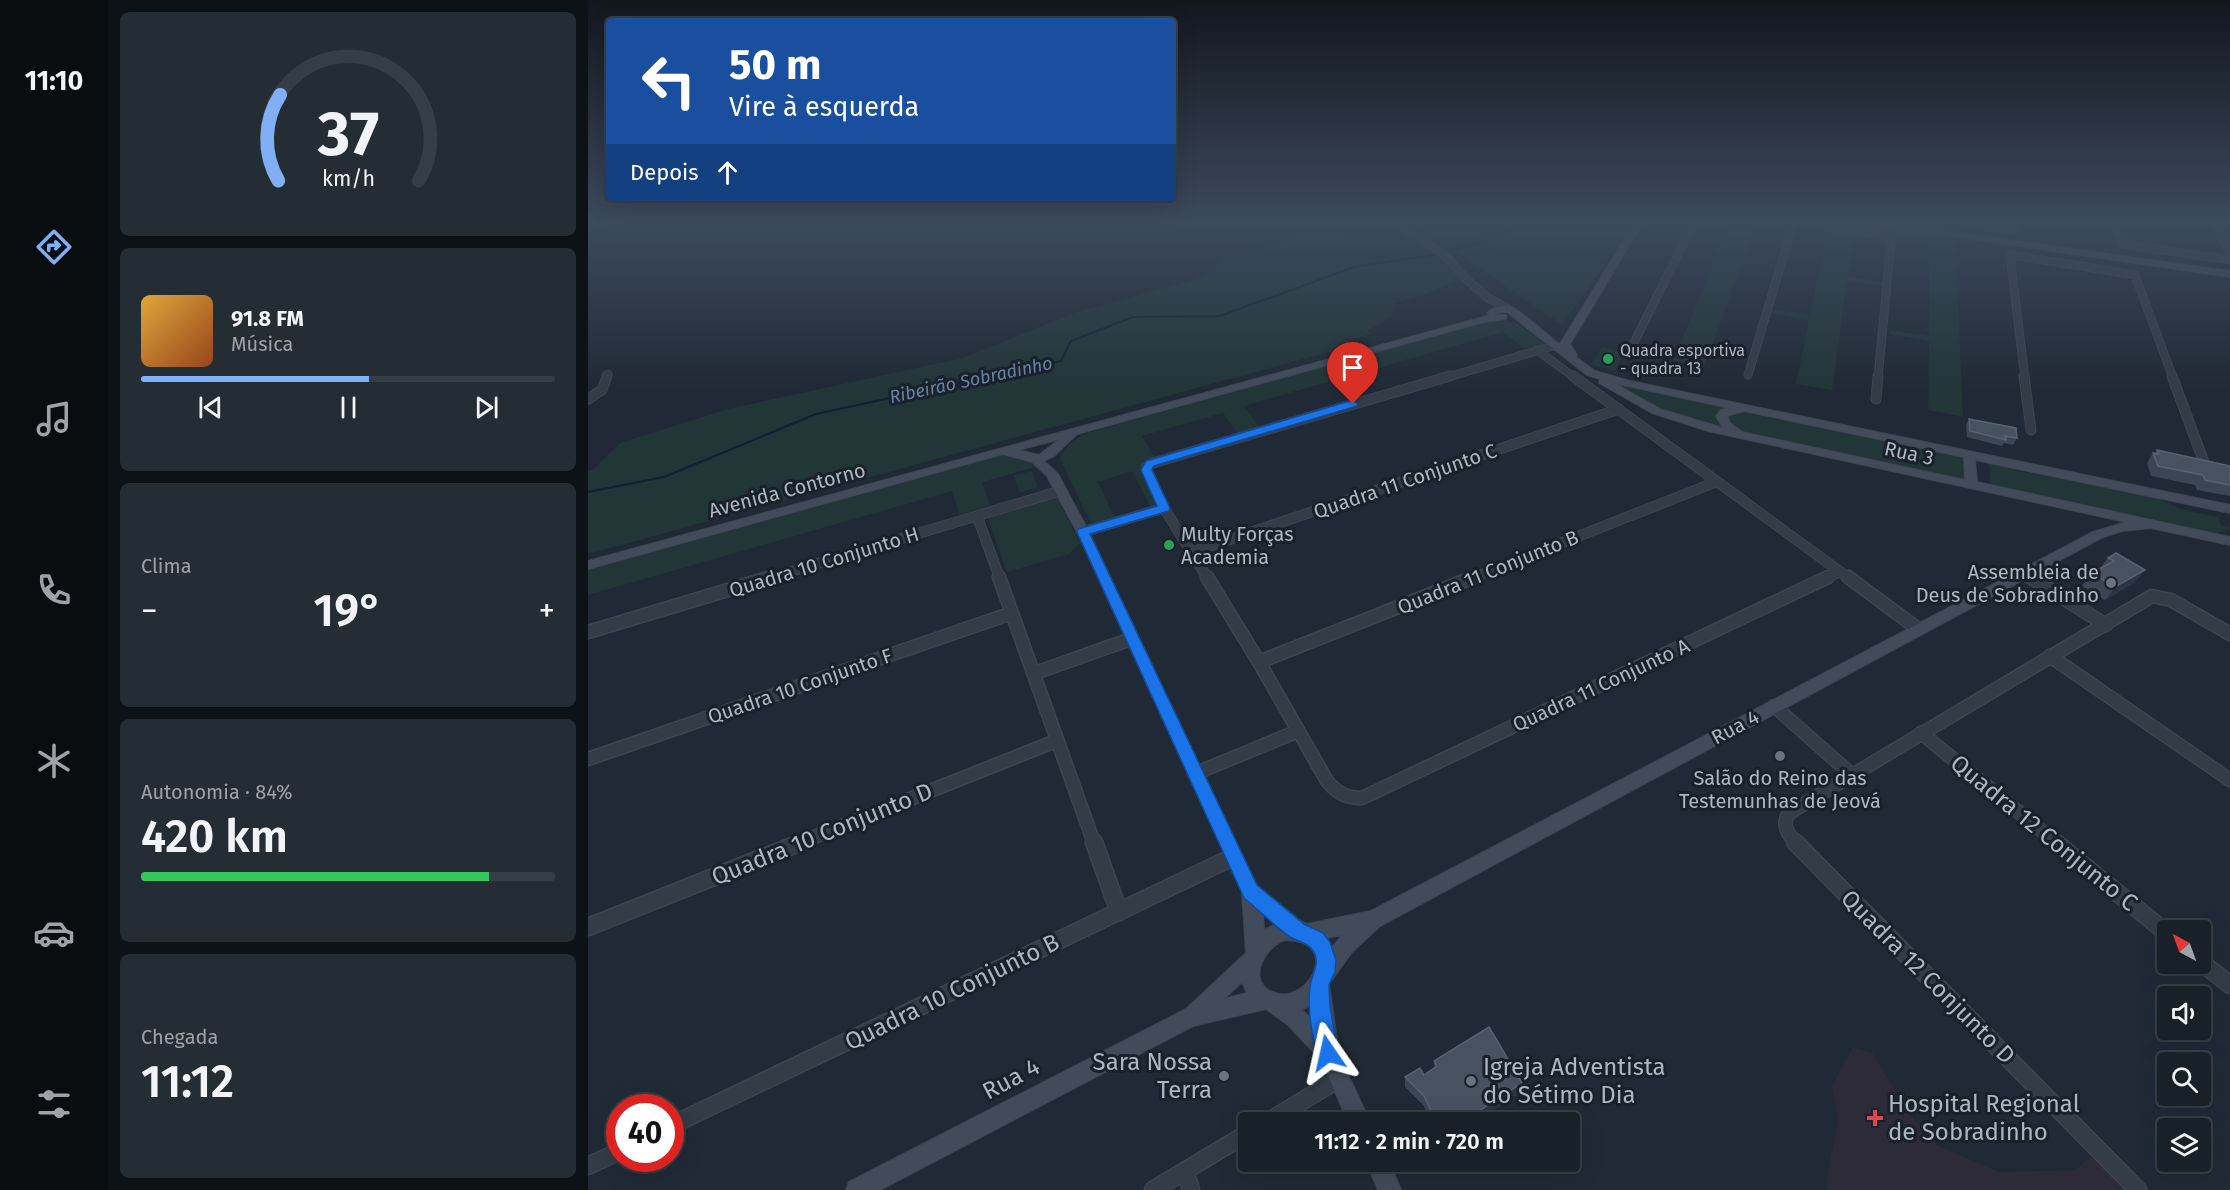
<!DOCTYPE html>
<html lang="pt">
<meta charset="utf-8">
<style>
body{margin:0;font-family:"Fira Sans",sans-serif;background:#252d34;color:#f1f3f6;height:100vh;display:flex;flex-direction:column;font-size:22px;white-space:nowrap}
*{box-sizing:border-box;margin:0}
p{font-size:20px;color:#9fa3a8}
.icon{flex:none;width:33px;height:33px;fill:none;stroke:currentColor;stroke-width:2;stroke-linecap:round;stroke-linejoin:round}
.map{position:relative;flex:1;overflow:hidden}
.side{display:flex;flex-direction:column;gap:12px;padding:12px;background:#0d1216;width:480px}
.side>*{flex:none}
.top-card{position:absolute;left:18px;top:18px;width:570px;height:183px;border-radius:6px;box-shadow:0 6px 24px #0002,0 0 0 2px #363e45;background:#1a4fa0;color:#fff;overflow:hidden}
.needle{width:39px;rotate:319deg}
.controls{position:absolute;left:1569px;top:920px;display:grid;gap:12px}
.controls a{display:grid;place-items:center;width:54px;height:54px;border-radius:6px;background:#182028;box-shadow:0 6px 24px #0002,0 0 0 2px #363e45;font-size:30px}
.speed{position:absolute;left:18px;top:1094px;display:flex;gap:12px;font-size:30px;font-weight:700;text-align:center}
.speed>*{display:grid;place-content:center;width:78px;height:78px;border-radius:50%;background:#182028;box-shadow:0 6px 24px #0002,0 0 0 2px #363e45;line-height:1}
.speed .limit{border:9px solid #d22;background:#fff;color:#111}
.pin{position:absolute;display:grid;place-items:center;width:51px;height:51px;color:#fff;margin:-62px -26px;border-radius:50% 50% 50% 0;rotate:-45deg;box-shadow:0 0 6px #0007}
.pin .icon{rotate:45deg}
.me{position:absolute;width:66px;margin:-33px;rotate:349deg;stroke-linejoin:round;filter:drop-shadow(0 0 4px #0008)}
.turn{display:flex;align-items:center;gap:21px;height:126px;padding:0 24px;font-size:27px}
.turn .icon{width:78px;height:78px;stroke-width:2.5}
.turn b{display:block;font-size:42px;line-height:51px}
.then{display:flex;align-items:center;height:57px;padding:0 24px;background:#0003;gap:12px;font-size:22px}
.big{font-size:45px;font-weight:600;line-height:1.1}
.side .tile{flex:1;display:flex;flex-direction:column;justify-content:center;gap:9px;min-width:0;padding:0 21px;border-radius:9px;background:#252d34}
.side .dial{align-items:center;gap:0}
.dial svg{height:156px;overflow:visible;fill:none;stroke:#363e45;stroke-width:7;stroke-linecap:round;text-anchor:middle}
.dial text{fill:#f1f3f6;stroke:none}
.song{display:flex;align-items:center;gap:18px}
.cover{width:72px;height:72px;border-radius:9px;background:linear-gradient(135deg,hsl(40 70% 55%),hsl(20 70% 35%))}
.played{height:6px;border-radius:3px;background:linear-gradient(90deg,#81aff5 55%,#363e45 55%)}
.keys{display:flex;justify-content:space-around;direction:ltr}
.heat{display:flex;justify-content:space-between;align-items:center;font-size:33px;direction:ltr}
.charge{height:9px;border-radius:4px;background:linear-gradient(90deg,#34c759 84%,#363e45 0)}
.trip{position:absolute;left:650px;top:1112px;width:342px;height:60px;border-radius:6px;background:#182028;box-shadow:0 6px 24px #0002,0 0 0 2px #363e45;font-weight:600;line-height:60px;text-align:center}
main{display:flex;flex:1;min-height:0}
.tab-bar{display:flex;flex-direction:column;width:108px;justify-content:space-around;align-items:center;background:#0a0d10;color:#9fa3a8}
.tab-bar .icon{width:42px;height:42px}
.tab-bar .on{color:#81aff5}
.tab-bar b{font-size:27px;color:#f1f3f6}
.map>svg:first-child{display:block}
.medical{fill:#2d2b38}
.green{fill:#223537}
.lines{fill:none;stroke-linecap:round;stroke-linejoin:round}
.stream{stroke:#142133;stroke-width:2}
.street-far3-casing{stroke:#3d4550;stroke-width:9}
.street-far2-casing{stroke:#3d4550;stroke-width:11}
.street-far1-casing{stroke:#3d4550;stroke-width:15}
.street-casing{stroke:#3d4550;stroke-width:19}
.secondary-casing{stroke:#3d4550;stroke-width:2}
.street-far3{stroke:#333c47;stroke-width:7}
.street-far2{stroke:#333c47;stroke-width:9}
.street-far1{stroke:#333c47;stroke-width:12}
.street{stroke:#333c47;stroke-width:16}
.secondary{fill:#424b5a;fill-rule:evenodd}
.wall{fill:#3b4655}
.shaded-wall{fill:#2b3644}
.building{fill:#475261;stroke:#576271;stroke-width:1.5}
.route{fill:#1a73e8;stroke:#114b97;stroke-width:1.5}
.leisure-dot{fill:#2e9e5b;stroke:#19212b;stroke-width:2}
.worship-dot{fill:#6b7280;stroke:#19212b;stroke-width:2}
.health-dot{fill:#e0444e;stroke:#19212b;stroke-width:2}
.labels{text-anchor:middle;stroke-width:6;stroke-linejoin:round;paint-order:stroke}
.far-poi-label{font-size:16px;fill:#aeb6c4;stroke:#19212b;text-anchor:start}
.far-water-label{font-size:18px;font-style:italic;fill:#6781a2;stroke:#19212b}
.street-label{font-size:20px;fill:#aeb6c4;stroke:#19212b}
.poi-label{font-size:20px;fill:#aeb6c4;stroke:#19212b;text-anchor:start}
.near-street-label{font-size:24px;fill:#aeb6c4;stroke:#19212b}
.near-poi-label{font-size:24px;fill:#aeb6c4;stroke:#19212b;text-anchor:start}
</style>
<main>
<nav class="tab-bar">
<b>11:10</b>
<svg class="icon on" aria-label="directions" viewBox="0 0 24 24"><path d="M12 3l9 9-9 9-9-9zM9 14v-3h6M13 9l2 2-2 2"/></svg>
<svg class="icon" aria-label="music" viewBox="0 0 24 24"><path d="M9 18V5l10-2v13"/><circle cx="6" cy="18" r="3"/><circle cx="16" cy="16" r="3"/></svg>
<svg class="icon" aria-label="phone" viewBox="0 0 24 24"><path d="M5 4h4l2 5-3 2q2 4 5 5l2-3 5 2v4C11 20 4 13 5 4z"/></svg>
<svg class="icon" aria-label="climate" viewBox="0 0 24 24"><path d="M12 3v18M4 7l16 10M4 17L20 7"/></svg>
<svg class="icon" aria-label="car" viewBox="0 0 24 24"><path d="M5 17H2v-5l4-1 3-4h7l3 4 3 1v5h-3M9 17h6M6 11h13"/><circle cx="7" cy="17" r="2"/><circle cx="17" cy="17" r="2"/></svg>
<svg class="icon" aria-label="filters" viewBox="0 0 24 24"><path d="M4 7h16M4 17h16"/><circle cx="9" cy="7" r="2"/><circle cx="15" cy="17" r="2"/></svg>
</nav>
<section class="side">
<div class="tile dial"><svg viewBox="0 0 100 80">
<path d="M14 69A42 42 0 1 1 86 69"/>
<path d="M14 69A42 42 0 0 1 15 25" stroke="#81aff5"/>
<text x="50" y="56" font-size="32" font-weight="700">37</text>
<text x="50" y="72" font-size="11">km/h</text>
</svg></div>
<div class="tile">
<div class="song"><i class="cover"></i><div><b>91.8 FM</b><p>Música</p></div></div>
<div class="played"></div>
<div class="keys"><svg class="icon" aria-label="previous" viewBox="0 0 24 24"><path d="M18 5L8 12l10 7zM5 5v14"/></svg><svg class="icon" aria-label="pause" viewBox="0 0 24 24"><path d="M8 5v14M16 5v14"/></svg><svg class="icon" aria-label="next" viewBox="0 0 24 24"><path d="M6 5l10 7-10 7zM19 5v14"/></svg></div>
</div>
<div class="tile"><p>Clima</p>
<div class="heat"><a>−</a><b class="big">19°</b><a>+</a></div>
</div>
<div class="tile"><p>Autonomia · 84%</p><b class="big">420 km</b><div class="charge"></div></div>
<div class="tile"><p>Chegada</p><b class="big">11:12</b></div>
</section>
<div class="map">
<svg width="1642" height="1190" viewBox="0 0 1642 1190">
<rect width="100%" height="100%" fill="#202a36"/>
<polygon class="medical" points="1265,1047 1285,1054 1323,1116 1350,1146 1411,1172 1487,1170 1504,1156 1537,1190 1237,1190 1250,1119 1244,1086"/>
<g class="green">
<polygon points="852,224 998,224 1002,227 1004,224 1045,224 974,325 875,257 921,241 873,256 833,233"/>
<polygon points="1050,224 1105,224 1097,239 1046,231"/>
<polygon points="1142,224 1169,224 1156,259 1192,266 1191,269 1154,263 1116,367 1085,361"/>
<polygon points="1214,224 1293,224 1367,234 1375,417 1340,410 1341,341 1301,334 1301,330 1341,336 1341,246 1266,235 1260,277 1295,282 1295,286 1259,281 1244,390 1208,384 1221,320 1183,313 1184,309 1222,315 1239,231 1213,227"/>
<polygon points="713,237 827,239 857,260 871,279 836,295 807,303 804,316 780,331 784,334 768,338 748,350 0,554 0,471 5,470 32,443 140,409 375,358 486,313 610,279 640,257"/>
<path d="M917,320L928,323L957,344L937,349L915,332L656,406L672,428L652,437L635,413L554,436L568,460L562,464L576,508L565,511L544,471L510,482L526,517L503,524L472,459C478,445 485,439 499,433L899,321Z"/>
<polygon points="1014,347 1036,353 1027,371 1003,365"/>
<polygon points="1040,384 1381,454 1383,486 1091,420 1032,387"/>
<polygon points="419,453 444,459 451,466 394,482 402,505 372,515 364,491 0,595 0,568"/>
<polygon points="1401,462 1424,466 1427,471 1441,473 1442,471 1568,497 1592,509 1630,517 1633,525 1642,527 1642,530 1628,533 1406,486 1402,483"/>
<polygon points="444,471 450,487 431,493 426,475"/>
<polygon points="468,494 492,544 481,554 419,572 399,516"/>
</g>
<g class="lines">
<polyline class="stream" points="0,492 76,477 228,414 473,361 483,341 545,317 632,316 766,267 851,254 921,233 929,224"/>
<g class="street-far3-casing">
<g id="street-far3">
<polyline points="810,224 859,257 877,278 900,298 919,308"/>
<polyline points="1217,224 1293,235 1303,240 1290,378"/>
<polyline points="1380,224 1418,229 1429,228 1428,224"/>
<polyline points="1527,224 1534,244 1642,260"/>
<polyline points="1627,224 1642,252"/>
<polyline points="1043,349 1105,224"/>
<polyline points="949,350 987,378"/>
<polyline points="1160,375 1205,224"/>
<polyline points="19,378 20,374"/>
<polyline points="857,378 965,346"/>
<polyline points="1437,378 1422,256 1424,255 1547,275 1585,378"/>
</g>
</g>
<g class="street-far2-casing">
<g id="street-far2">
<polyline points="985,376 1262,579"/>
<polyline points="1436,376 1443,430"/>
<polyline points="1584,376 1617,465"/>
<polyline points="0,399 14,390 19,376"/>
<polyline points="1288,399 1290,376"/>
<polyline points="389,516 412,579"/>
<polyline points="495,532 576,508"/>
<polyline points="604,552 1031,409"/>
<polyline points="1435,573 1444,579"/>
<polyline points="178,579 472,491"/>
<polyline points="620,579 576,508 558,467 565,463 862,376"/>
<polyline points="882,579 1128,482"/>
<polyline points="1236,579 1251,572"/>
</g>
</g>
<g class="street-far1-casing">
<g id="street-far1">
<polyline points="411,577 506,843"/>
<path d="M619,577L671,662L739,781C749,793 758,798 774,798L1240,577"/>
<polyline points="1260,577 1330,629"/>
<polyline points="1442,577 1518,625"/>
<polyline points="0,632 183,577"/>
<polyline points="1462,656 1642,780"/>
<polyline points="671,662 886,577"/>
<polyline points="447,673 543,639"/>
<polyline points="1186,706 1263,774"/>
<polyline points="1333,733 1469,843"/>
<polyline points="0,759 424,613"/>
<polyline points="606,774 710,731"/>
<polyline points="211,843 468,741"/>
<path d="M1208,843C1200,834 1193,825 1201,813L1564,596L1583,600L1642,634"/>
</g>
</g>
<g class="street-casing">
<g id="street">
<polyline points="506,842 531,912"/>
<polyline points="1207,842 1550,1190"/>
<polyline points="1467,842 1580,934"/>
<polyline points="0,927 214,842"/>
<polyline points="1612,961 1642,985"/>
<polyline points="679,1122 751,1079"/>
<polyline points="82,1126 645,857"/>
<polyline points="0,1166 32,1151"/>
<polyline points="597,1171 603,1190"/>
<polyline points="565,1190 660,1133"/>
</g>
</g>
<g class="secondary-casing">
<g id="secondary">
<path d="M1046,224H1054L982,344L989,355L988,357L1007,371L1042,381L1642,505V513L1387,460L1389,482L1642,537V545L1563,528L1534,531L1513,538L792,926L764,952L741,984L749,1040L758,1070L782,1122H760L734,1061L700,1025L678,1009L605,1026L292,1190H258L261,1182L598,1009L658,953L654,892L489,532L459,476L444,462L415,454L0,569V561L903,315L899,313C905,308 913,305 921,306C931,308 963,339 974,346L972,344ZM913,312H919L999,375L1012,379L1011,383L1064,413L1120,431L1538,522L1505,532L783,911L719,924L714,922L669,886L501,532L470,474L456,461L466,456L489,434L896,322L918,319V315H906ZM1026,383L1141,408L1133,410L1128,416L1135,428L1072,409ZM1156,411L1376,457L1377,480L1154,432L1142,423L1139,416ZM472,439L451,455L430,450ZM675,913L688,924L676,930ZM755,935L744,947L738,938ZM697,940C757,941 718,1010 682,991C659,978 678,946 697,940ZM654,982L659,993L636,999ZM723,1005L724,1020L714,1010Z"/>
<polygon points="1289,224 1307,224 1642,271 1642,277 1293,226"/>
<polygon points="778,1161 801,1161 813,1190 790,1190"/>
</g>
</g>
<use href="#street-far3" class="street-far3"/>
<use href="#street-far2" class="street-far2"/>
<use href="#street-far1" class="street-far1"/>
<use href="#street" class="street"/>
<use href="#secondary" class="secondary"/>
</g>
<g class="wall">
<polygon points="1381,419 1429,438 1425,445 1416,443 1414,446 1379,437 1378,425"/>
<polygon points="1569,450 1642,466 1642,496 1609,490 1607,485 1563,476 1559,463 1565,453 1567,453"/>
<polygon points="1520,558 1557,570 1546,583 1517,600 1494,586 1504,573 1513,567"/>
<polygon points="846,1061 932,1093 887,1122 842,1122 836,1106 817,1087 817,1077 836,1075 846,1069"/>
</g>
<g class="shaded-wall">
<polygon points="1557,570 1546,583 1517,600 1527,587"/>
<polygon points="934,1083 932,1093 887,1122 878,1122 879,1119"/>
<polygon points="875,1113 874,1122 862,1122 862,1121"/>
</g>
<g class="building">
<polygon points="1381,419 1428,428 1429,438 1417,436 1418,440 1382,431"/>
<polygon points="1569,450 1642,466 1642,485 1617,480 1615,475 1570,466 1565,453 1570,454"/>
<polygon points="1528,553 1557,570 1527,587 1504,573 1526,561 1520,558"/>
<polygon points="901,1027 934,1083 879,1119 875,1113 862,1121 862,1122 843,1122 843,1111 836,1096 817,1077 832,1068 836,1075 849,1066 846,1061"/>
</g>
<linearGradient id="sky" x2="0" y2="1"><stop stop-color="#12171e"/><stop offset="0.57" stop-color="#3c4a5d"/><stop offset="1" stop-color="#3c4a5d" stop-opacity="0"/></linearGradient>
<rect width="1642" height="390" fill="url(#sky)"/>
<path class="route" d="M765,400L770,404L769,406L566,466L564,470L582,508L581,511L502,534L669,885L716,924L735,933L742,942L748,960L747,972L741,985L742,1006L750,1053L747,1061L740,1064L732,1061C724,1040 719,1009 722,987C723,974 735,961 723,948C718,942 709,941 702,937C686,926 671,910 656,898L489,532L490,529L569,506L553,470L558,461Z"/>
<g class="leisure-dot">
<circle cx="1020" cy="359" r="6"/>
<circle cx="581" cy="545" r="6"/>
</g>
<g class="worship-dot">
<circle cx="1523" cy="583" r="6"/>
<circle cx="1192" cy="756" r="6"/>
<circle cx="636" cy="1076" r="6"/>
<circle cx="883" cy="1081" r="6"/>
</g>
<path class="health-dot" d="M1284 1109h6v6h6v6h-6v6h-6v-6h-6v-6h6z"/>
<g class="labels">
<g class="far-poi-label">
<text x="1032" y="356">Quadra esportiva<tspan x="1032" dy="18">- quadra 13</tspan></text>
</g>
<g class="far-water-label">
<text transform="translate(383 380) rotate(-12)" y="6">Ribeirão Sobradinho</text>
</g>
<g class="street-label">
<text transform="translate(1321 453) rotate(12)" y="7">Rua 3</text>
<text transform="translate(817 481) rotate(-19)" y="7">Quadra 11 Conjunto C</text>
<text transform="translate(199 490) rotate(-15)" y="7">Avenida Contorno</text>
<text transform="translate(236 562) rotate(-17)" y="7">Quadra 10 Conjunto H</text>
<text transform="translate(900 572) rotate(-22)" y="7">Quadra 11 Conjunto B</text>
<text transform="translate(1013 685) rotate(-25)" y="7">Quadra 11 Conjunto A</text>
<text transform="translate(212 686) rotate(-19)" y="7">Quadra 10 Conjunto F</text>
<text transform="translate(1147 727) rotate(-28)" y="7">Rua 4</text>
</g>
<g class="poi-label">
<text x="593" y="541">Multy Forças<tspan x="593" dy="23">Academia</tspan></text>
<text x="1511" y="579" text-anchor="end">Assembleia de<tspan x="1511" dy="23">Deus de Sobradinho</tspan></text>
<text x="1192" y="785" text-anchor="middle">Salão do Reino das<tspan x="1192" dy="23">Testemunhas de Jeová</tspan></text>
</g>
<g class="near-street-label">
<text transform="translate(1456 833) rotate(39)" y="8">Quadra 12 Conjunto C</text>
<text transform="translate(234 834) rotate(-22)" y="8">Quadra 10 Conjunto D</text>
<text transform="translate(1340 977) rotate(45)" y="8">Quadra 12 Conjunto D</text>
<text transform="translate(364 992) rotate(-26)" y="8">Quadra 10 Conjunto B</text>
<text transform="translate(423 1079) rotate(-28)" y="8">Rua 4</text>
</g>
<g class="near-poi-label">
<text x="624" y="1070" text-anchor="end">Sara Nossa<tspan x="624" dy="28">Terra</tspan></text>
<text x="895" y="1075">Igreja Adventista<tspan x="895" dy="28">do Sétimo Dia</tspan></text>
<text x="1300" y="1112">Hospital Regional<tspan x="1300" dy="28">de Sobradinho</tspan></text>
</g>
</g>
</svg>
<div class="controls">
<a><svg class="needle" viewBox="-14 -14 28 28"><path d="M0-13l5 13h-10z" fill="#e53935"/><path d="M0 13l5-13h-10z" fill="#9fa3a8"/></svg></a>
<a><svg class="icon" aria-label="sound" viewBox="0 0 24 24"><path d="M4 9h4l5-4v14l-5-4H4zM17 9q2 3 0 6"/></svg></a>
<a><svg class="icon" aria-label="search" viewBox="0 0 24 24"><circle cx="10" cy="10" r="6"/><path d="M15 15l6 6"/></svg></a>
<a><svg class="icon" aria-label="layers" viewBox="0 0 24 24"><path d="M12 4l9 5-9 5-9-5zM3 14l9 5 9-5"/></svg></a>
</div>
<div class="speed"><div class="limit">40</div></div>
<div class="pin" style="left:765px;top:404px;background:#d93025"><svg class="icon" aria-label="arrive" viewBox="0 0 24 24"><path d="M6 21V4h12l-3 4 3 4H6"/></svg></div>
<svg class="me" style="left:740px;top:1053px" viewBox="-20 -20 40 40"><path d="M0-17L14 15 0 8-14 15z" fill="#1a73e8" stroke="#fff" stroke-width="4"/></svg>
<div class="trip">11:12 · 2 min · 720 m</div>
<div class="top-card">
<div class="turn"><svg class="icon" aria-label="left" viewBox="0 0 24 24"><path d="M17 20v-9H6M10 6l-5 5 5 5"/></svg><div><b>50 m</b>Vire à esquerda</div></div>
<div class="then">Depois<svg class="icon" aria-label="ahead" viewBox="0 0 24 24"><path d="M12 20V5M6 11l6-6 6 6"/></svg></div>
</div>
</div>
</main>
